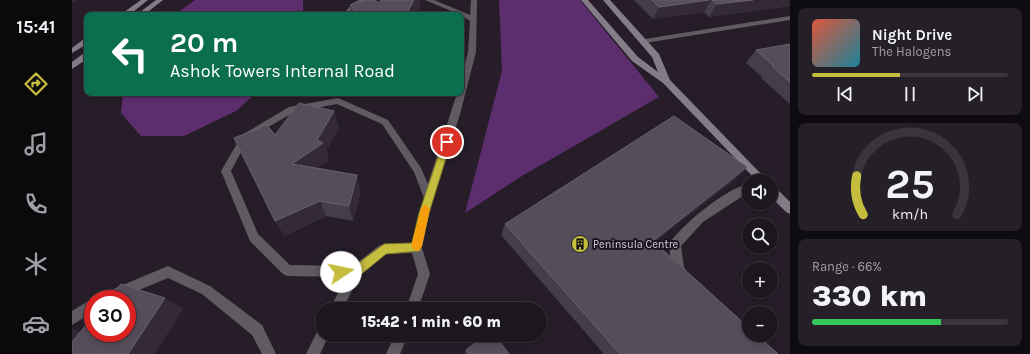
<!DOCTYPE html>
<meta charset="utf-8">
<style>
body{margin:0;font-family:Karla,sans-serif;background:#251f28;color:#f1f3f6;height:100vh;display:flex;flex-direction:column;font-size:15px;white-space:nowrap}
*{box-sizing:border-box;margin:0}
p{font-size:13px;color:#a09fa4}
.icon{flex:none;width:22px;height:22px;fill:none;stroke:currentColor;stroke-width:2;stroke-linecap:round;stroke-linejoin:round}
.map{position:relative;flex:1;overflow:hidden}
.drawer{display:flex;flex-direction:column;gap:8px;padding:8px;background:#0f0c11;width:240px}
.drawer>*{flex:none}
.guide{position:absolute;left:12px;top:12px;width:380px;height:84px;border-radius:8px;box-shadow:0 2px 6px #0003,0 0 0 1px #3a353d;background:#0b6e4f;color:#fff;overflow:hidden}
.controls{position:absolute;left:670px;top:174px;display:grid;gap:8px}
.controls a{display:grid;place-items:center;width:36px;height:36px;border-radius:50%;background:#1c161f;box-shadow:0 2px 6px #0003,0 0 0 1px #3a353d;font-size:20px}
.speed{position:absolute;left:12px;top:290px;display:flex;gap:8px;font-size:20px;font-weight:700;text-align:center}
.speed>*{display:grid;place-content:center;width:52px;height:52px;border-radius:50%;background:#1c161f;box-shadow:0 2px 6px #0003,0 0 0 1px #3a353d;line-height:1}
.speed .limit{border:6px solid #d22;background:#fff;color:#111}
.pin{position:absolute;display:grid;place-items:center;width:34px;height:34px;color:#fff;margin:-17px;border:2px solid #fff;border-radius:50%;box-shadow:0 1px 4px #0007}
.me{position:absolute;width:44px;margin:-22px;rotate:79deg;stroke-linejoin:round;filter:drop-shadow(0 0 3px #0008)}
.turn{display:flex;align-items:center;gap:14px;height:84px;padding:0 20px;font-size:18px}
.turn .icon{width:52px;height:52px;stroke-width:2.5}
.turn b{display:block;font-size:28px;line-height:34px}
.big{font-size:30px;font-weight:800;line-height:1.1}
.drawer .widget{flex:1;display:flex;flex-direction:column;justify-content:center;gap:6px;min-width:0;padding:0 14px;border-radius:8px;background:#251f28}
.drawer .dial{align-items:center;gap:0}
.dial svg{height:104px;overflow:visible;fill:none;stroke:#3a353d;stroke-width:7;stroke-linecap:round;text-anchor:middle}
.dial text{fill:#f1f3f6;stroke:none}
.song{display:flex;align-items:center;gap:12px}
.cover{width:48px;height:48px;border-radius:6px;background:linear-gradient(135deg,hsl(10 70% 55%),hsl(190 70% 35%))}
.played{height:4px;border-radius:2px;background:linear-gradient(90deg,#c4bd3e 45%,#3a353d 45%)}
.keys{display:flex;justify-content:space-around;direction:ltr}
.charge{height:6px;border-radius:3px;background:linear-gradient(90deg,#34c759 66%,#3a353d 0)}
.trip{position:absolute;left:243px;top:302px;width:232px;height:40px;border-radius:20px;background:#1c161f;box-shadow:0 2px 6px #0003,0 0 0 1px #3a353d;font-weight:800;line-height:40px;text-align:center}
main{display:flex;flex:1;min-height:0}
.dock{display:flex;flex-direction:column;width:72px;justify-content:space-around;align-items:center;background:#0b090c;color:#a09fa4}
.dock .icon{width:28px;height:28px}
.dock .current{color:#c4bd3e}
.dock b{font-size:18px;color:#f1f3f6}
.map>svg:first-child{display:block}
.green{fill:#5d2e6e}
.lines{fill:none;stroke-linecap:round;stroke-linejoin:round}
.lane{fill:#605b62;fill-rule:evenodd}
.street{fill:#605b62;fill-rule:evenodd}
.secondary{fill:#847c87;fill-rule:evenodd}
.wall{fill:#463d4a}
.shaded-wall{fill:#332a36}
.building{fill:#554d59;stroke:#6a616d}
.route{fill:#c4bd3e;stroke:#7f7b28}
.slow{fill:#f59e0b}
.labels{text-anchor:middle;stroke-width:4;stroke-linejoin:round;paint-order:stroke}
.poi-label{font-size:11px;fill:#d6d0d9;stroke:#1c1420;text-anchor:start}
</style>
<main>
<nav class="dock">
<b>15:41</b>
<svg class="icon current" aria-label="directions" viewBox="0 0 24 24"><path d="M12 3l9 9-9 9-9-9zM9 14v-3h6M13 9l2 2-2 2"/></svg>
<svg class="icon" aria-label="music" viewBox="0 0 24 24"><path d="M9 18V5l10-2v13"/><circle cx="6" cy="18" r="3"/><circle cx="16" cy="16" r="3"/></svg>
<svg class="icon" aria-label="phone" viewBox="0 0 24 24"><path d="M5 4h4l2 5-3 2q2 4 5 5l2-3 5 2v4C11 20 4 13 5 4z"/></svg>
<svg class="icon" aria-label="climate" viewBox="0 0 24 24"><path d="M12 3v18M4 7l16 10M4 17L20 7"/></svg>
<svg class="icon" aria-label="car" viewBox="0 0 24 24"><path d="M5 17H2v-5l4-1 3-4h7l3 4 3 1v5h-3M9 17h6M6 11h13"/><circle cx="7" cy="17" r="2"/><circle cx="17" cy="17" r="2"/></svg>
</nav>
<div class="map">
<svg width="718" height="354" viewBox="0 0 718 354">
<rect width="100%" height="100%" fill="#261d29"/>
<g class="green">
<polygon points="123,0 231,0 231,15 102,15"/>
<polygon points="427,0 508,0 587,97 450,176 393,213 430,71"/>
<polygon points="51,93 184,93 164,111 112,136 69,136 49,113"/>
</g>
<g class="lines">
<g class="lane">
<polygon points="718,16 718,20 573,43 569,41 573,39"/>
<path d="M677,183V192L631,222L609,246L612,267L616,274L614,278L610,280C597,274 599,257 597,245L599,241C617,219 650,192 677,183Z"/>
</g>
<g class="street">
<polygon points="287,0 296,0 285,5 278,15 270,15 281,3"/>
<path d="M353,0H362L398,15L399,0H405L404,52L388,114L357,213L350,248L358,274L346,309H334L346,274L340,253L314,254L287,276L271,309H258L274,277L215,276L211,274L178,241L149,171L170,135L217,107L266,98L316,120L349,168L356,184L385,93H389V79L396,52L398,21L389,15ZM265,104L310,124L342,172L352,198L340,243L308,245L281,266L218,265L186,234L159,171L176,139L222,112Z"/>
<polygon points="96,266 138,286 190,325 204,354 190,354 180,335 130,294 96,278 45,299 25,299 27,295"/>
<polygon points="21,298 24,299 21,299 21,312 0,325 0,311"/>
<polygon points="250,329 250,335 257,335 248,354 234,354 246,330"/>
<polygon points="323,335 336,335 328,354 314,354"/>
</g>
<g class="secondary">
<polygon points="69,0 76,0 57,15 48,15"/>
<polygon points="84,0 91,0 72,15 64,15"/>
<polygon points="509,0 516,0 566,57 586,72 580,57 531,0 538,0 587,54 598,80 696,181 685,181 591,83 560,61"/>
<polygon points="12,39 15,39 15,44 0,53 0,48"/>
<polygon points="12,53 15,53 15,59 0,69 0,62"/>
<polygon points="699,186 703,187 718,202 718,214 714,212 699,197"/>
</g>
</g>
<g class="wall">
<polygon points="562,0 718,0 718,6 637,17 632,12 581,19"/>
<polygon points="307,3 348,8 344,15 279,15 278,5"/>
<polygon points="718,44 718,104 689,78 690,77 674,63 684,50"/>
<polygon points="262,111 267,128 254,151 257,160 245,168 289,191 281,221 254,216 213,236 203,221 203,135"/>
<polygon points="675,167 661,181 582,242 706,354 532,354 429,235 433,224"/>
<polygon points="394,350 437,354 393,354"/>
</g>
<g class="shaded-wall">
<polygon points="0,0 5,0 0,3"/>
<polygon points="342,0 348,0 348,8 344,15 331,15"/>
<polygon points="637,0 639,0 632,12 581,19 587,7"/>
<polygon points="681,0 718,0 718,6 637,17 645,4"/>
<polygon points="262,111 267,128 254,151 257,160 227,180 220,164 245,140"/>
<polygon points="675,167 661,181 570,252 581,241"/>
<polygon points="285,175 289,191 281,221 277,206"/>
<polygon points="248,201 254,216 213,236 203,221"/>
<polygon points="93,298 111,309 83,354 56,354"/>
<polygon points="0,329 18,335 0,346"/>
</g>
<g class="building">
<polygon points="293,0 303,0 307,3 309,0 342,0 335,13 331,15 287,15 278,5"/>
<polygon points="580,0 637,0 587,7"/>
<polygon points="640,0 681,0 645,4"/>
<polygon points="718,44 718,82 700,66 702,66 684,50"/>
<polygon points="227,103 262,111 245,140 251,143 220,164 285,175 277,206 248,201 203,221 162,138 195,125 203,135"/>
<polygon points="602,116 675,167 581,241 677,328 677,335 685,335 706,354 548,354 433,224"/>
<polygon points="49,284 93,298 56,354 0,354 0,342 21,317 21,333 55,333 55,299 36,299"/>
<polygon points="413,335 423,335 437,354 397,354 394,350"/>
</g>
<polygon class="route" points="375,139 379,142 357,213 348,251 314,254 287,276 283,277 266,276 264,272 266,268 281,267 312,244 340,243 347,213 371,142"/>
<polygon class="slow" points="353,204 358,209 350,246 348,249 345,251 341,249 339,246 349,209"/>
<defs>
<g id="building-disc" transform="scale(0.9)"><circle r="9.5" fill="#c4bd3e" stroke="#1c1420"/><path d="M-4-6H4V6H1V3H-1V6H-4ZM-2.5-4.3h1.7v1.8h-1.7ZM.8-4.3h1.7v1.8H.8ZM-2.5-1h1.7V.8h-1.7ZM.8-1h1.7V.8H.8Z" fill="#111"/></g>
</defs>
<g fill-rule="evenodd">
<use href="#building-disc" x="508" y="244"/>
</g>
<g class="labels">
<g class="poi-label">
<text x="521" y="248">Peninsula Centre</text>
</g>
</g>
</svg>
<div class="controls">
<a><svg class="icon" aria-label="sound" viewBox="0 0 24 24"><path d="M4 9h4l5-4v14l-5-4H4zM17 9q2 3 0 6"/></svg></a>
<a><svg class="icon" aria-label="search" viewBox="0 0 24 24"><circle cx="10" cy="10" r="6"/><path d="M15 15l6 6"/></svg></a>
<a>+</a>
<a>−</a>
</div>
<div class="speed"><div class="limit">30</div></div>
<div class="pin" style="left:375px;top:142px;background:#d93025"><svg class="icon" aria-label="arrive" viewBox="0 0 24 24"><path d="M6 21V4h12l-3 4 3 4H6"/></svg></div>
<svg class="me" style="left:269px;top:272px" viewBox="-20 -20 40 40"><circle r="19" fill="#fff"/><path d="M0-13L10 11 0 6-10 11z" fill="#c4bd3e"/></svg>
<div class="trip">15:42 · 1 min · 60 m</div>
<div class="guide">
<div class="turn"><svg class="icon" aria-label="left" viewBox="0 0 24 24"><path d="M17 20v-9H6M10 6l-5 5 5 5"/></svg><div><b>20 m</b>Ashok Towers Internal Road</div></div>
</div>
</div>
<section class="drawer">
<div class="widget">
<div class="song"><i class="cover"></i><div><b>Night Drive</b><p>The Halogens</p></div></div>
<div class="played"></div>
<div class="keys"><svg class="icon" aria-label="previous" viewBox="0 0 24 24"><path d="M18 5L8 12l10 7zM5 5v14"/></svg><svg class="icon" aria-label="pause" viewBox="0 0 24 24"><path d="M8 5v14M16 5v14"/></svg><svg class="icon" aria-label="next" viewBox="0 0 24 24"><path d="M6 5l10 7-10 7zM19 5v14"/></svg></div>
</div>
<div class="widget dial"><svg viewBox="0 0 100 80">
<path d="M14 69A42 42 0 1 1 86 69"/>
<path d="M14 69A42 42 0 0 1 9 39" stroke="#c4bd3e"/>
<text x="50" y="56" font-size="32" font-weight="700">25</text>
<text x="50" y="72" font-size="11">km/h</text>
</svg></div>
<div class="widget"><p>Range · 66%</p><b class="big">330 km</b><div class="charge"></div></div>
</section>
</main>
